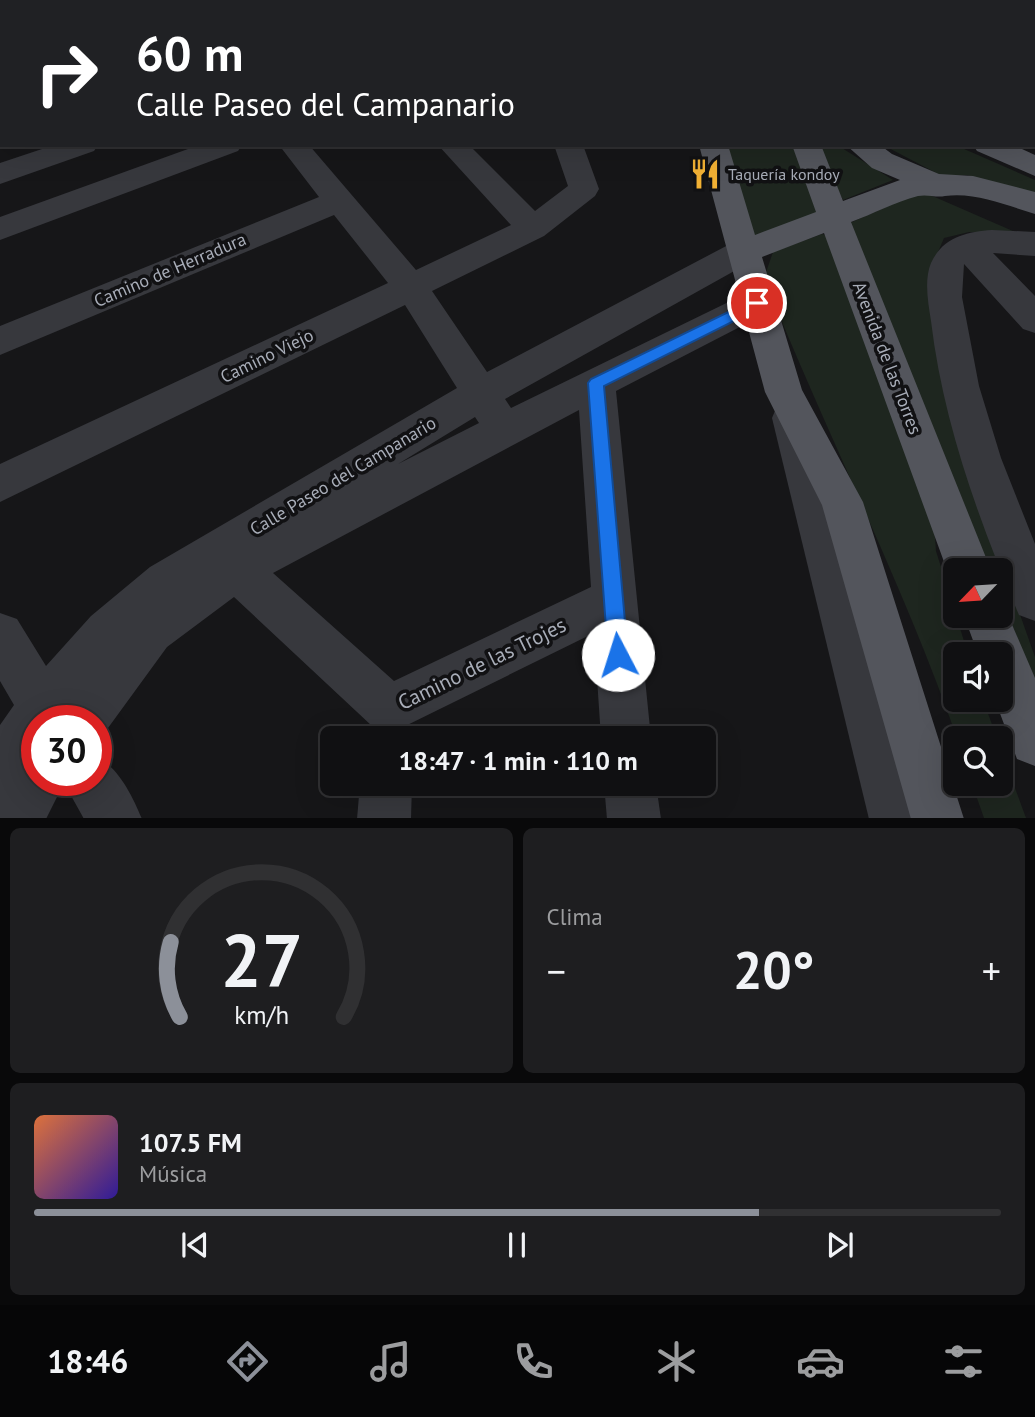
<!DOCTYPE html>
<html lang="es">
<meta charset="utf-8">
<style>
body{margin:0;font-family:"PT Sans",sans-serif;background:#1e1e20;color:#f1f3f6;height:100vh;display:flex;flex-direction:column;font-size:26px;white-space:nowrap}
*{box-sizing:border-box;margin:0}
p{font-size:23px;color:#9c9d9f}
.icon{flex:none;width:38px;height:38px;fill:none;stroke:currentColor;stroke-width:2;stroke-linecap:round;stroke-linejoin:round}
.map{position:relative;height:818px;overflow:hidden}
.sheet{display:flex;flex-direction:column;gap:10px;padding:10px;background:#09090a;flex:1}
.sheet>*{flex:none}
.top-card{position:absolute;left:0px;top:0px;width:1036px;height:147px;box-shadow:0 7px 28px #0002,0 0 0 2px #303032;background:#202124;color:#fff;overflow:hidden}
.needle{width:46px;rotate:245deg}
.controls{position:absolute;left:943px;top:558px;display:grid;gap:14px}
.controls a{display:grid;place-items:center;width:70px;height:70px;border-radius:10px;background:#101012;box-shadow:0 7px 28px #0002,0 0 0 2px #303032;font-size:35px}
.speed{position:absolute;left:21px;top:705px;display:flex;gap:14px;font-size:35px;font-weight:700;text-align:center}
.speed>*{display:grid;place-content:center;width:91px;height:91px;border-radius:50%;background:#101012;box-shadow:0 7px 28px #0002,0 0 0 2px #303032;line-height:1}
.speed .limit{border:10px solid #d22;background:#fff;color:#111}
.pin{position:absolute;display:grid;place-items:center;width:60px;height:60px;color:#fff;margin:-30px;border:4px solid #fff;border-radius:50%;box-shadow:0 2px 7px #0007}
.me{position:absolute;width:77px;margin:-38px;rotate:355deg;stroke-linejoin:round;filter:drop-shadow(0 0 5px #0008)}
.turn{display:flex;align-items:center;gap:24px;height:147px;padding:0 21px;font-size:32px}
.turn .icon{width:91px;height:91px;stroke-width:2.5}
.turn b{display:block;font-size:49px;line-height:60px}
.big{font-size:52px;font-weight:700;line-height:1.1}
.sheet .tile{flex:1;display:flex;flex-direction:column;justify-content:center;gap:10px;min-width:0;padding:0 24px;border-radius:10px;background:#1e1e20}
.sheet .dial{align-items:center;gap:0}
.dial svg{height:182px;overflow:visible;fill:none;stroke:#303032;stroke-width:7;stroke-linecap:round;text-anchor:middle}
.dial text{fill:#f1f3f6;stroke:none}
.song{display:flex;align-items:center;gap:21px}
.cover{width:84px;height:84px;border-radius:10px;background:linear-gradient(135deg,hsl(20 70% 55%),hsl(250 70% 35%))}
.played{height:7px;border-radius:4px;background:linear-gradient(90deg,#8c9099 75%,#303032 75%)}
.keys{display:flex;justify-content:space-around;direction:ltr}
.heat{display:flex;justify-content:space-between;align-items:center;font-size:38px;direction:ltr}
.sheet .tiles{flex:1;display:grid;gap:10px;grid-template-columns:1fr 1fr}
.tile:last-child{grid-column:span 2}
.trip{position:absolute;left:320px;top:726px;width:396px;height:70px;border-radius:10px;background:#101012;box-shadow:0 7px 28px #0002,0 0 0 2px #303032;font-weight:700;line-height:70px;text-align:center}
.dock{display:flex;height:112px;justify-content:space-around;align-items:center;background:#060607;color:#9c9d9f}
.dock .icon{width:49px;height:49px}
.dock .current{color:#8c9099}
.dock b{font-size:32px;color:#f1f3f6}
.map>svg:first-child{display:block}
.green{fill:#1e261f}
.lines{fill:none;stroke-linecap:round;stroke-linejoin:round}
.minor{fill:#37383d;fill-rule:evenodd}
.major{fill:#53555c;fill-rule:evenodd}
.route{fill:#1a73e8;stroke:#114b97;stroke-width:2}
.labels{text-anchor:middle;stroke-width:7;stroke-linejoin:round;paint-order:stroke}
.far-poi-label{font-size:16px;fill:#a8adb8;stroke:#111113;text-anchor:start}
.street-label{font-size:18px;fill:#a8adb8;stroke:#111113}
.near-street-label{font-size:21px;fill:#a8adb8;stroke:#111113}
</style>
<div class="map">
<svg width="1035" height="819" viewBox="0 0 1035 819">
<rect width="100%" height="100%" fill="#161618"/>
<g class="green">
<polygon points="726,145 797,145 823,213 752,242"/>
<polygon points="815,145 837,145 893,180 843,200"/>
<polygon points="883,145 955,145 1035,180 1035,195 967,175 942,176"/>
<polygon points="921,191 1022,235 969,232 944,238 938,252 966,462 1035,657 1035,682 1001,598 1001,570 990,570 850,223"/>
<path d="M822,234L828,236L934,525L936,551L968,654H956V700H983L997,738H957C902,581 826,433 764,278L773,252Z"/>
<polygon points="1001,750 1026,818 984,818 972,784 1001,784"/>
</g>
<g class="lines">
<g class="minor">
<polygon points="38,0 68,0 37,2"/>
<polygon points="232,0 261,0 231,2"/>
<polygon points="289,0 321,0 322,2 290,2"/>
<polygon points="466,0 494,0 465,2"/>
<polygon points="638,0 665,0 637,2"/>
<polygon points="0,7 2,7 0,22"/>
<polygon points="2,67 2,84 0,84 0,68"/>
<polygon points="54,145 98,145 94,151 0,184 0,163"/>
<polygon points="199,145 242,145 238,151 0,240 0,217"/>
<path d="M279,145H309L416,270L511,225L438,145H469L535,211L568,186L554,145H583L599,189L595,196L544,236L432,291L487,372L730,244L742,240L754,244L758,252L754,260L505,399L511,408L745,294L757,290L769,294L774,303L769,312L616,391L651,738H601L594,633L389,734L372,726L234,597L167,647L100,739L96,740V721H37V780H96V757C118,766 133,797 142,819H84L64,783L46,819H0V725L14,705L0,681V613L17,619L46,666L91,616L150,567L457,388L405,305L0,502V464L388,283L334,215L0,355V326L319,197ZM579,410L591,587L394,681L273,573ZM475,417L479,423L398,464Z"/>
<path d="M992,230L1035,232V256L993,253L1035,296V333L1023,329L964,264L962,297L979,386L1001,458L1035,544V621L1019,615C979,521 943,422 931,321C928,302 924,280 931,263C943,237 966,232 992,230Z"/>
<polygon points="791,402 805,406 810,418 922,819 869,819 772,418 777,406"/>
<polygon points="360,784 412,784 411,819 357,819"/>
<polygon points="604,784 656,784 661,819 607,819"/>
</g>
<g class="major">
<polygon points="691,0 715,0 716,2 692,2"/>
<rect x="740" y="0" width="24" height="2"/>
<polygon points="768,0 793,0 794,2 769,2"/>
<path d="M699,145H728L755,235L816,212L792,145H821L843,201L900,180L872,168L846,145H880L892,154L939,174L973,176L1035,192V214C1005,205 976,192 945,196C936,198 928,194 918,196C895,202 873,214 851,222L991,570H956V586L947,570L824,233L762,257L802,390L863,502L964,819H911L822,505L765,392Z"/>
<polygon points="973,145 1013,145 1035,155 1035,176 977,151"/>
<polygon points="1001,599 1035,678 1035,766 1017,759 995,700 1001,700 1001,654 978,654 964,616 1001,616"/>
</g>
</g>
<polygon class="route" points="757,298 762,299 765,303 762,307 604,386 628,655 625,662 618,665 611,662 608,655 588,383 591,379"/>
<defs>
<g id="restaurant-bare" transform="scale(2.415)"><path d="M-5-6h1v4h1v-4h1v4h1v-4h1v5L-1.5 .5V6h-2V.5L-5-1ZM5-6V6H3V1.5H1.5Q1.5-4 5-6Z" fill="#f2b134" stroke="#111113" stroke-width="2.5" paint-order="stroke"/></g>
</defs>
<g fill-rule="evenodd">
<use href="#restaurant-bare" x="705" y="174"/>
</g>
<g class="labels">
<g class="far-poi-label">
<text x="728" y="180">Taquería kondoy</text>
</g>
<g class="street-label">
<text transform="translate(170 270) rotate(-23)" y="6">Camino de Herradura</text>
<text transform="translate(267 356) rotate(-26)" y="6">Camino Viejo</text>
<text transform="translate(887 358) rotate(69)" y="6">Avenida de las Torres</text>
<text transform="translate(343 476) rotate(-31)" y="6">Calle Paseo del Campanario</text>
</g>
<g class="near-street-label">
<text transform="translate(482 664) rotate(-26)" y="7">Camino de las Trojes</text>
</g>
</g>
</svg>
<div class="controls">
<a><svg class="needle" viewBox="-14 -14 28 28"><path d="M0-13l5 13h-10z" fill="#e53935"/><path d="M0 13l5-13h-10z" fill="#9c9d9f"/></svg></a>
<a><svg class="icon" aria-label="sound" viewBox="0 0 24 24"><path d="M4 9h4l5-4v14l-5-4H4zM17 9q2 3 0 6"/></svg></a>
<a><svg class="icon" aria-label="search" viewBox="0 0 24 24"><circle cx="10" cy="10" r="6"/><path d="M15 15l6 6"/></svg></a>
</div>
<div class="speed"><div class="limit">30</div></div>
<div class="pin" style="left:757px;top:303px;background:#d93025"><svg class="icon" aria-label="arrive" viewBox="0 0 24 24"><path d="M6 21V4h12l-3 4 3 4H6"/></svg></div>
<svg class="me" style="left:618px;top:655px" viewBox="-20 -20 40 40"><circle r="19" fill="#fff"/><path d="M0-13L10 11 0 6-10 11z" fill="#1a73e8"/></svg>
<div class="trip">18:47 · 1 min · 110 m</div>
<div class="top-card">
<div class="turn"><svg class="icon" aria-label="right" viewBox="0 0 24 24"><path d="M7 20v-9h11M14 6l5 5-5 5"/></svg><div><b>60 m</b>Calle Paseo del Campanario</div></div>
</div>
</div>
<section class="sheet">
<div class="tiles">
<div class="tile dial"><svg viewBox="0 0 100 80">
<path d="M14 69A42 42 0 1 1 86 69"/>
<path d="M14 69A42 42 0 0 1 10 36" stroke="#8c9099"/>
<text x="50" y="56" font-size="32" font-weight="700">27</text>
<text x="50" y="72" font-size="11">km/h</text>
</svg></div>
<div class="tile"><p>Clima</p>
<div class="heat"><a>−</a><b class="big">20°</b><a>+</a></div>
</div>
<div class="tile">
<div class="song"><i class="cover"></i><div><b>107.5 FM</b><p>Música</p></div></div>
<div class="played"></div>
<div class="keys"><svg class="icon" aria-label="previous" viewBox="0 0 24 24"><path d="M18 5L8 12l10 7zM5 5v14"/></svg><svg class="icon" aria-label="pause" viewBox="0 0 24 24"><path d="M8 5v14M16 5v14"/></svg><svg class="icon" aria-label="next" viewBox="0 0 24 24"><path d="M6 5l10 7-10 7zM19 5v14"/></svg></div>
</div>
</div>
</section>
<nav class="dock">
<b>18:46</b>
<svg class="icon current" aria-label="directions" viewBox="0 0 24 24"><path d="M12 3l9 9-9 9-9-9zM9 14v-3h6M13 9l2 2-2 2"/></svg>
<svg class="icon" aria-label="music" viewBox="0 0 24 24"><path d="M9 18V5l10-2v13"/><circle cx="6" cy="18" r="3"/><circle cx="16" cy="16" r="3"/></svg>
<svg class="icon" aria-label="phone" viewBox="0 0 24 24"><path d="M5 4h4l2 5-3 2q2 4 5 5l2-3 5 2v4C11 20 4 13 5 4z"/></svg>
<svg class="icon" aria-label="climate" viewBox="0 0 24 24"><path d="M12 3v18M4 7l16 10M4 17L20 7"/></svg>
<svg class="icon" aria-label="car" viewBox="0 0 24 24"><path d="M5 17H2v-5l4-1 3-4h7l3 4 3 1v5h-3M9 17h6M6 11h13"/><circle cx="7" cy="17" r="2"/><circle cx="17" cy="17" r="2"/></svg>
<svg class="icon" aria-label="filters" viewBox="0 0 24 24"><path d="M4 7h16M4 17h16"/><circle cx="9" cy="7" r="2"/><circle cx="15" cy="17" r="2"/></svg>
</nav>
